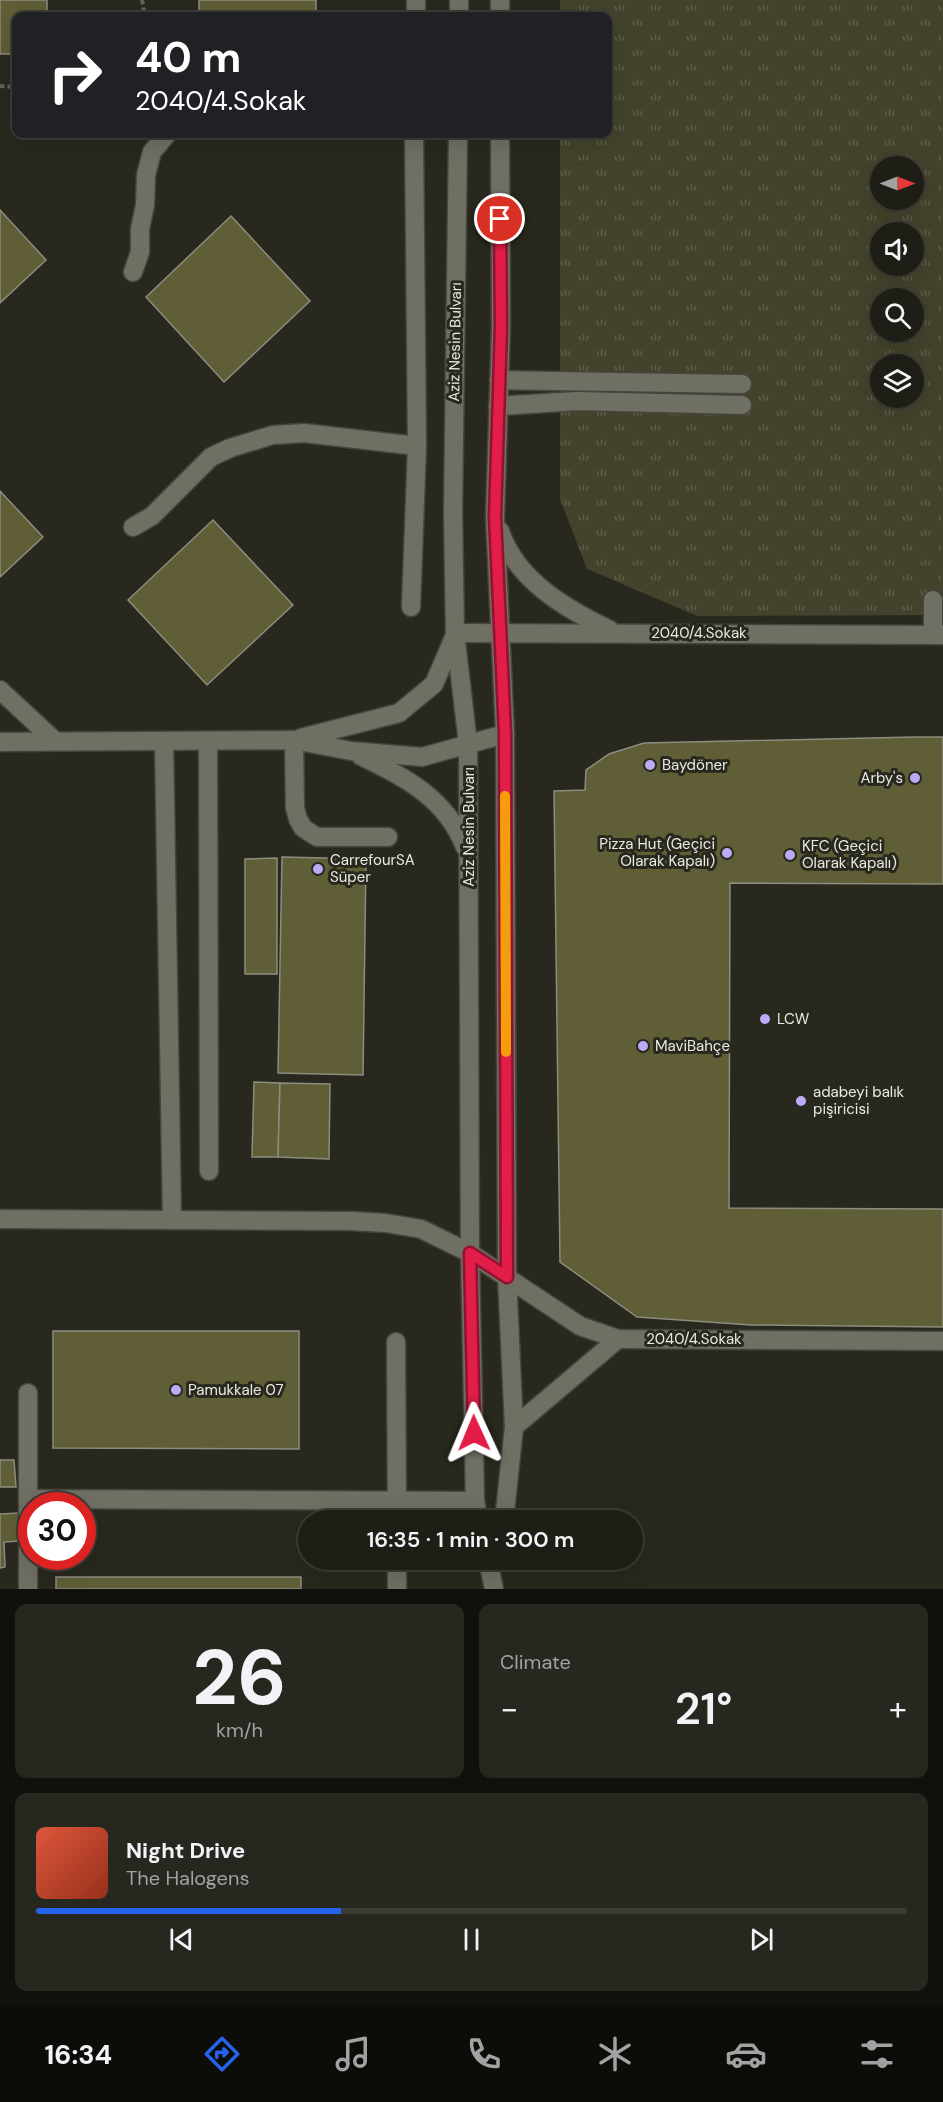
<!DOCTYPE html>
<meta charset="utf-8">
<style>
body{margin:0;font-family:"DM Sans",sans-serif;background:#26271f;color:#f1f3f6;height:100vh;display:flex;flex-direction:column;font-size:22px;white-space:nowrap}
*{box-sizing:border-box;margin:0}
p{font-size:20px;color:#a1a2a1}
.icon{flex:none;width:33px;height:33px;fill:none;stroke:currentColor;stroke-width:2;stroke-linecap:round;stroke-linejoin:round}
.map{position:relative;height:1589px;overflow:hidden}
.details{display:flex;flex-direction:column;gap:15px;padding:15px;background:#10100c;flex:1}
.details>*{flex:none}
.hud{position:absolute;left:12px;top:12px;width:600px;height:126px;border-radius:12px;box-shadow:0 6px 24px #0002,0 0 0 2px #3c3c35;background:#202124;color:#fff;overflow:hidden}
.needle{width:39px;rotate:90deg}
.tools{position:absolute;left:870px;top:156px;display:grid;gap:12px}
.tools a{display:grid;place-items:center;width:54px;height:54px;border-radius:50%;background:#1e1e16;box-shadow:0 6px 24px #0002,0 0 0 2px #3c3c35;font-size:30px}
.speed{position:absolute;left:18px;top:1492px;display:flex;gap:12px;font-size:30px;font-weight:700;text-align:center}
.speed>*{display:grid;place-content:center;width:78px;height:78px;border-radius:50%;background:#1e1e16;box-shadow:0 6px 24px #0002,0 0 0 2px #3c3c35;line-height:1}
.speed .limit{border:9px solid #d22;background:#fff;color:#111}
.pin{position:absolute;display:grid;place-items:center;width:51px;height:51px;color:#fff;margin:-26px;border:3px solid #fff;border-radius:50%;box-shadow:0 2px 6px #0007}
.me{position:absolute;width:66px;margin:-33px;rotate:359deg;stroke-linejoin:round;filter:drop-shadow(0 0 4px #0008)}
.turn{display:flex;align-items:center;gap:21px;height:126px;padding:0 24px;font-size:27px}
.turn .icon{width:78px;height:78px;stroke-width:2.5}
.turn b{display:block;font-size:42px;line-height:51px}
.big{font-size:45px;font-weight:600;line-height:1.1}
.details .widget{flex:1;display:flex;flex-direction:column;justify-content:center;gap:9px;min-width:0;padding:0 21px;border-radius:12px;background:#26271f}
.details .dial{align-items:center;gap:0}
.dial b{font-size:78px;line-height:1}
.song{display:flex;align-items:center;gap:18px}
.cover{width:72px;height:72px;border-radius:9px;background:linear-gradient(135deg,hsl(10 70% 55%),hsl(10 70% 35%))}
.played{height:6px;border-radius:3px;background:linear-gradient(90deg,#2563eb 35%,#3c3c35 35%)}
.keys{display:flex;justify-content:space-around;direction:ltr}
.heat{display:flex;justify-content:space-between;align-items:center;font-size:33px;direction:ltr}
.details .tiles{flex:1;display:grid;gap:15px;grid-template-columns:1fr 1fr}
.widget:last-child{grid-column:span 2}
.trip{position:absolute;left:298px;top:1510px;width:345px;height:60px;border-radius:30px;background:#1e1e16;box-shadow:0 6px 24px #0002,0 0 0 2px #3c3c35;font-weight:600;line-height:60px;text-align:center}
.menu{display:flex;height:96px;justify-content:space-around;align-items:center;background:#0c0c09;color:#a1a2a1}
.menu .icon{width:42px;height:42px}
.menu .active{color:#2563eb}
.menu b{font-size:27px;color:#f1f3f6}
.map>svg:first-child{display:block}
.grass{fill:url(#grass-tufts);fill-rule:evenodd}
.building{fill:#5f5e36;stroke:#8c8c7f;stroke-width:1.5}
.lines{fill:none;stroke-linecap:round;stroke-linejoin:round}
.minor-casing{stroke:#45453d;stroke-width:21}
.path{stroke:#63635a;stroke-width:4;stroke-dasharray:4.5 3;stroke-linecap:butt}
.minor{stroke:#6f6f64;stroke-width:18}
.route-casing{stroke:#92132f;stroke-width:15}
.route{stroke:#e11d48;stroke-width:10}
.slow{stroke:#f59e0b;stroke-width:10}
.poi-dot{fill:#bbaaf6;stroke:#28281e;stroke-width:2}
.labels{text-anchor:middle;stroke-width:6;stroke-linejoin:round;paint-order:stroke}
.street-label{font-size:15px;fill:#eaeae3;stroke:#28281e}
.poi-label{font-size:15px;fill:#eaeae3;stroke:#28281e;text-anchor:start}
</style>
<div class="map">
<svg width="943" height="1589" viewBox="0 0 943 1589">
<defs>
<pattern id="grass-tufts" width="24" height="20" patternUnits="userSpaceOnUse" patternTransform="scale(1.5)"><rect width="24" height="20" fill="#43422c"/><path d="M3 7l-1-3M5 7V3M7 7l1-3M15 17l-1-3M17 17v-4M19 17l1-3" fill="none" stroke="#5e5d4a"/></pattern>
</defs>
<rect width="100%" height="100%" fill="#28281e"/>
<path class="grass" d="M560,0H943V615L697,616L587,569L560,499V134H608V16H560ZM880,166H914V200H880ZM880,232H914V266H880ZM880,298H914V332H880ZM880,364H914V398H880Z"/>
<g class="building">
<polygon points="0,0 47,0 47,16 16,16 16,54 0,54"/>
<rect x="199" y="0" width="117" height="16"/>
<polygon points="0,210 46,260 0,303"/>
<polygon points="231,216 310,301 224,382 146,297"/>
<polygon points="0,491 43,537 0,577"/>
<polygon points="213,520 293,605 207,685 128,600"/>
<polygon points="914,737 943,737 943,884 730,883 729,1208 943,1209 943,1327 751,1325 637,1317 560,1262 554,791 585,790 586,770 609,754 644,743"/>
<polygon points="282,857 366,859 363,1075 278,1073"/>
<polygon points="277,858 277,974 245,974 245,859"/>
<polygon points="254,1082 280,1083 278,1157 252,1157"/>
<polygon points="280,1083 330,1084 329,1159 278,1157"/>
<polygon points="53,1331 299,1331 299,1449 53,1448"/>
<polygon points="0,1460 14,1460 16,1487 0,1487"/>
<polygon points="19,1513 21,1541 4,1542 5,1567 0,1568 0,1514"/>
<rect x="56" y="1577" width="245" height="12"/>
</g>
<g class="lines">
<g class="minor-casing">
<g id="minor">
<polyline points="416,16 416,0"/>
<polyline points="459,16 459,0"/>
<polyline points="500,16 500,0"/>
<polyline points="458,134 453,513 455,633 468,744 470,1253 475,1501 479,1521"/>
<polyline points="500,134 501,326 495,517 505,734 507,1277 514,1427 504,1521"/>
<polyline points="133,272 140,252 140,229 145,205 146,175 152,152 167,134"/>
<polyline points="499,380 742,384"/>
<polyline points="498,406 577,401 742,405"/>
<polyline points="133,527 152,516 211,457 230,448 273,435 304,433 417,446"/>
<path d="M500,531C516,580 566,609 610,630"/>
<polyline points="933,600 933,634"/>
<polyline points="411,607 417,446 414,134"/>
<polyline points="455,633 943,635"/>
<polyline points="0,690 55,741"/>
<polyline points="301,738 399,713 434,684 455,635"/>
<polyline points="294,740 295,808 298,819 303,828 317,837 388,837"/>
<polyline points="164,741 172,1220"/>
<polyline points="208,741 209,1171"/>
<polyline points="0,742 294,740 351,751 422,757 505,734"/>
<path d="M361,756C406,778 446,798 465,847"/>
<polyline points="0,1219 351,1221 386,1223 421,1229 470,1253 580,1326 618,1339 943,1341"/>
<polyline points="396,1342 397,1521"/>
<polyline points="514,1427 618,1339"/>
<polyline points="28,1499 475,1501"/>
<polyline points="397,1560 397,1589"/>
<polyline points="488,1560 494,1589"/>
<polyline points="28,1589 28,1393"/>
</g>
</g>
<g class="path">
<polyline points="142,0 145,16"/>
<polyline points="0,86 16,87"/>
</g>
<use href="#minor" class="minor"/>
</g>
<g class="lines">
<g class="route-casing">
<polyline id="route" points="474,1433 470,1253 507,1277 505,734 495,517 501,326 500,219"/>
</g>
<use href="#route" class="route"/>
<polyline class="slow" points="505,796 506,1052"/>
</g>
<g class="poi-dot">
<circle cx="650" cy="765" r="6"/>
<circle cx="915" cy="778" r="6"/>
<circle cx="727" cy="853" r="6"/>
<circle cx="790" cy="855" r="6"/>
<circle cx="318" cy="869" r="6"/>
<circle cx="765" cy="1019" r="6"/>
<circle cx="643" cy="1046" r="6"/>
<circle cx="801" cy="1101" r="6"/>
<circle cx="176" cy="1390" r="6"/>
</g>
<g class="labels">
<g class="street-label">
<text transform="translate(455 342) rotate(-89)" y="5">Aziz Nesin Bulvarı</text>
<text x="699" y="638">2040/4.Sokak</text>
<text transform="translate(469 827) rotate(-90)" y="5">Aziz Nesin Bulvarı</text>
<text x="694" y="1344">2040/4.Sokak</text>
</g>
<g class="poi-label">
<text x="662" y="770">Baydöner</text>
<text x="903" y="783" text-anchor="end">Arby's</text>
<text x="715" y="849" text-anchor="end">Pizza Hut (Geçici<tspan x="715" dy="17">Olarak Kapalı)</tspan></text>
<text x="802" y="851">KFC (Geçici<tspan x="802" dy="17">Olarak Kapalı)</tspan></text>
<text x="330" y="865">CarrefourSA<tspan x="330" dy="17">Süper</tspan></text>
<text x="777" y="1024">LCW</text>
<text x="655" y="1051">MaviBahçe</text>
<text x="813" y="1097">adabeyi balık<tspan x="813" dy="17">pişiricisi</tspan></text>
<text x="188" y="1395">Pamukkale 07</text>
</g>
</g>
</svg>
<div class="tools">
<a><svg class="needle" viewBox="-14 -14 28 28"><path d="M0-13l5 13h-10z" fill="#e53935"/><path d="M0 13l5-13h-10z" fill="#a1a2a1"/></svg></a>
<a><svg class="icon" aria-label="sound" viewBox="0 0 24 24"><path d="M4 9h4l5-4v14l-5-4H4zM17 9q2 3 0 6"/></svg></a>
<a><svg class="icon" aria-label="search" viewBox="0 0 24 24"><circle cx="10" cy="10" r="6"/><path d="M15 15l6 6"/></svg></a>
<a><svg class="icon" aria-label="layers" viewBox="0 0 24 24"><path d="M12 4l9 5-9 5-9-5zM3 14l9 5 9-5"/></svg></a>
</div>
<div class="speed"><div class="limit">30</div></div>
<div class="pin" style="left:500px;top:219px;background:#d93025"><svg class="icon" aria-label="arrive" viewBox="0 0 24 24"><path d="M6 21V4h12l-3 4 3 4H6"/></svg></div>
<svg class="me" style="left:474px;top:1433px" viewBox="-20 -20 40 40"><path d="M0-17L14 15 0 8-14 15z" fill="#e11d48" stroke="#fff" stroke-width="4"/></svg>
<div class="trip">16:35 · 1 min · 300 m</div>
<div class="hud">
<div class="turn"><svg class="icon" aria-label="right" viewBox="0 0 24 24"><path d="M7 20v-9h11M14 6l5 5-5 5"/></svg><div><b>40 m</b>2040/4.Sokak</div></div>
</div>
</div>
<section class="details">
<div class="tiles">
<div class="widget dial"><b>26</b><p>km/h</p></div>
<div class="widget"><p>Climate</p>
<div class="heat"><a>−</a><b class="big">21°</b><a>+</a></div>
</div>
<div class="widget">
<div class="song"><i class="cover"></i><div><b>Night Drive</b><p>The Halogens</p></div></div>
<div class="played"></div>
<div class="keys"><svg class="icon" aria-label="previous" viewBox="0 0 24 24"><path d="M18 5L8 12l10 7zM5 5v14"/></svg><svg class="icon" aria-label="pause" viewBox="0 0 24 24"><path d="M8 5v14M16 5v14"/></svg><svg class="icon" aria-label="next" viewBox="0 0 24 24"><path d="M6 5l10 7-10 7zM19 5v14"/></svg></div>
</div>
</div>
</section>
<nav class="menu">
<b>16:34</b>
<svg class="icon active" aria-label="directions" viewBox="0 0 24 24"><path d="M12 3l9 9-9 9-9-9zM9 14v-3h6M13 9l2 2-2 2"/></svg>
<svg class="icon" aria-label="music" viewBox="0 0 24 24"><path d="M9 18V5l10-2v13"/><circle cx="6" cy="18" r="3"/><circle cx="16" cy="16" r="3"/></svg>
<svg class="icon" aria-label="phone" viewBox="0 0 24 24"><path d="M5 4h4l2 5-3 2q2 4 5 5l2-3 5 2v4C11 20 4 13 5 4z"/></svg>
<svg class="icon" aria-label="climate" viewBox="0 0 24 24"><path d="M12 3v18M4 7l16 10M4 17L20 7"/></svg>
<svg class="icon" aria-label="car" viewBox="0 0 24 24"><path d="M5 17H2v-5l4-1 3-4h7l3 4 3 1v5h-3M9 17h6M6 11h13"/><circle cx="7" cy="17" r="2"/><circle cx="17" cy="17" r="2"/></svg>
<svg class="icon" aria-label="filters" viewBox="0 0 24 24"><path d="M4 7h16M4 17h16"/><circle cx="9" cy="7" r="2"/><circle cx="15" cy="17" r="2"/></svg>
</nav>
